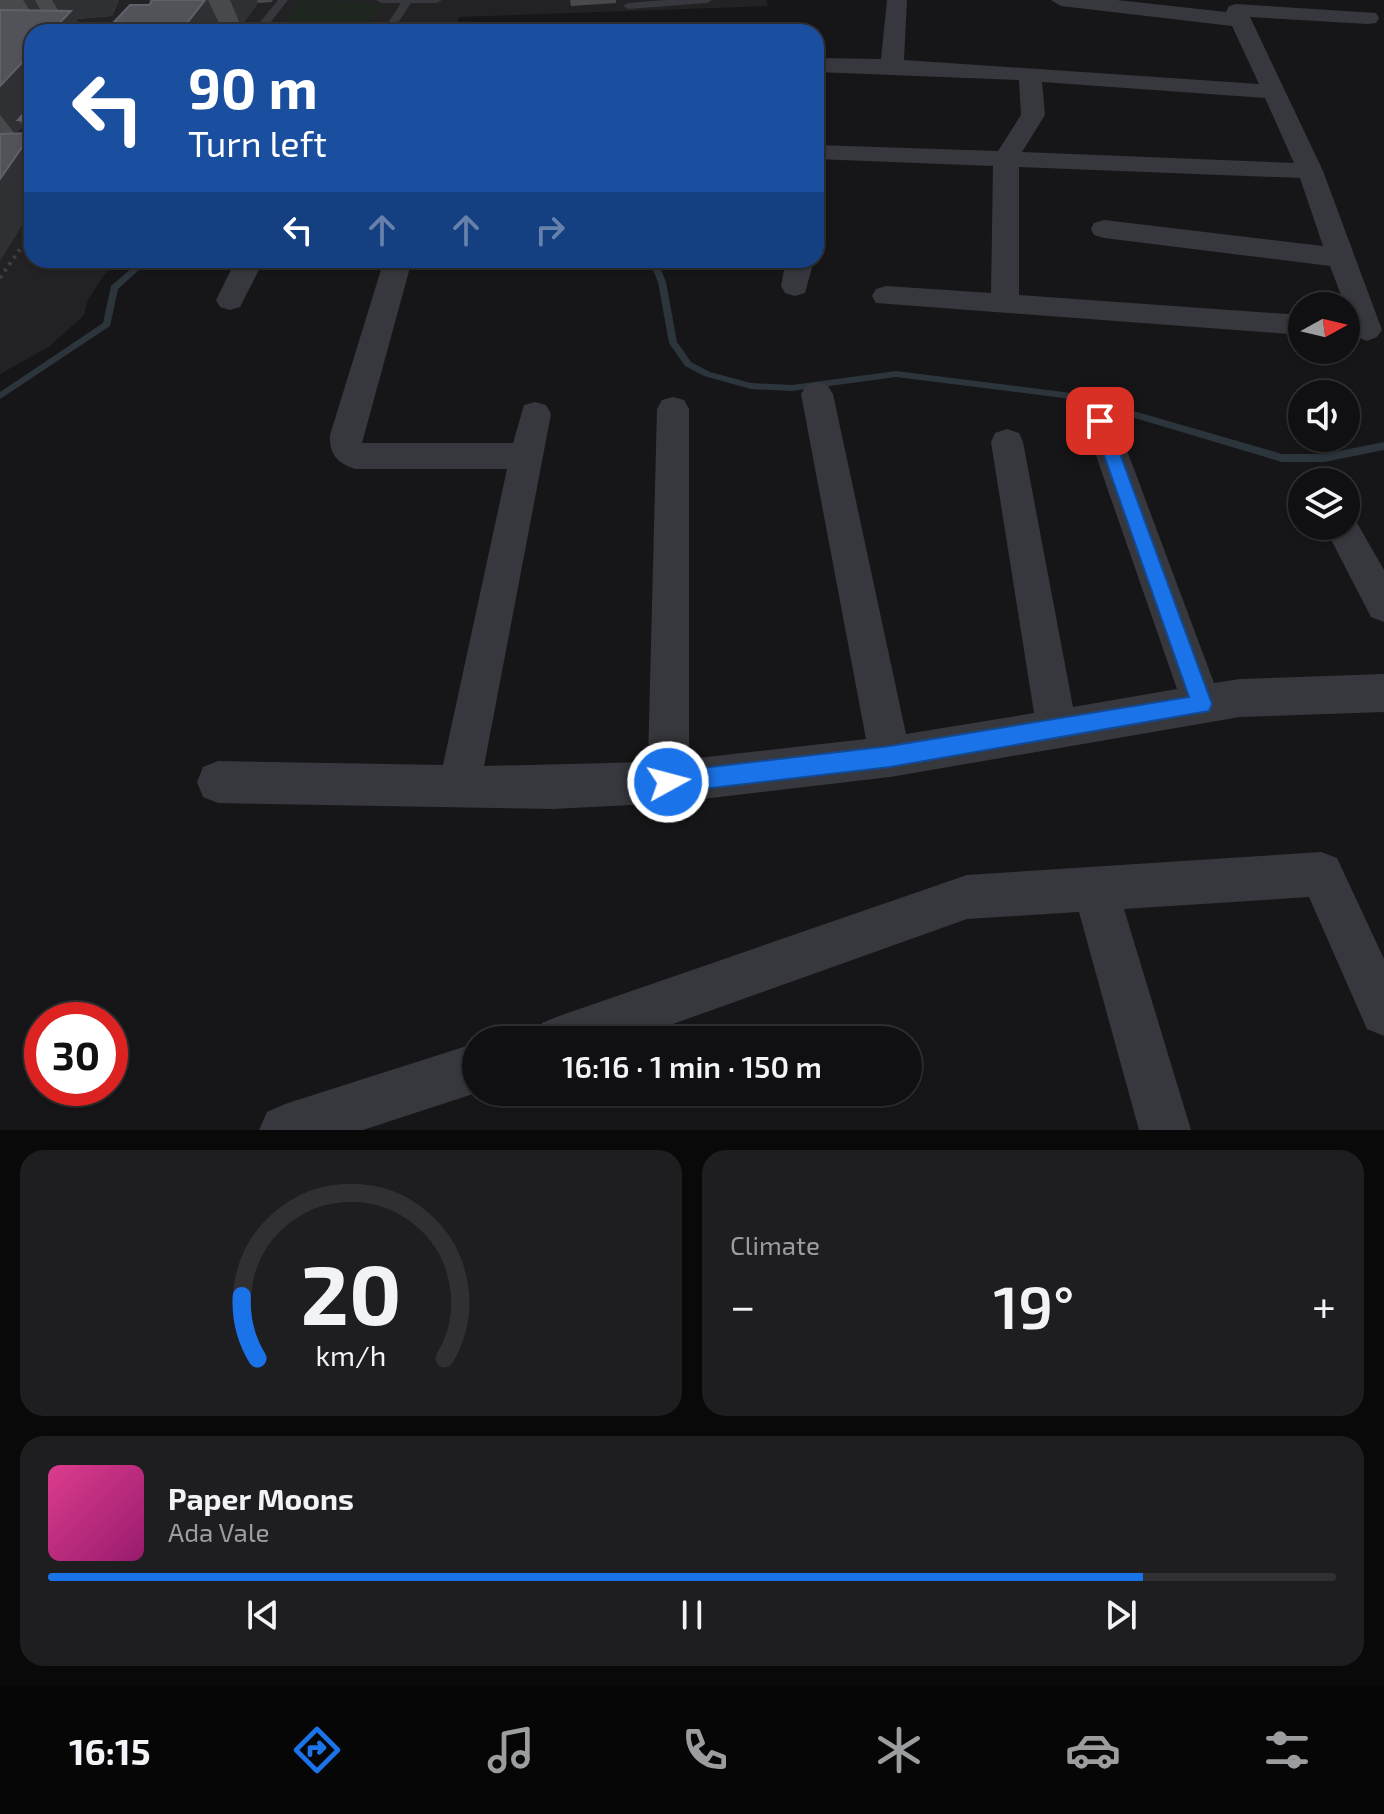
<!DOCTYPE html>
<meta charset="utf-8">
<style>
body{margin:0;font-family:"Exo 2",sans-serif;background:#1e1e20;color:#f1f3f6;height:100vh;display:flex;flex-direction:column;font-size:30px;white-space:nowrap}
*{box-sizing:border-box;margin:0}
p{font-size:26px;color:#9c9d9f}
.icon{flex:none;width:44px;height:44px;fill:none;stroke:currentColor;stroke-width:2;stroke-linecap:round;stroke-linejoin:round}
.map{position:relative;height:1130px;overflow:hidden}
.sheet{display:flex;flex-direction:column;gap:20px;padding:20px;background:#09090a;flex:1}
.sheet>*{flex:none}
.guide{position:absolute;left:24px;top:24px;width:800px;height:244px;border-radius:24px;box-shadow:0 2px 6px #0004,0 0 0 2px #303032;background:#1a4fa0;color:#fff;overflow:hidden}
.needle{width:52px;rotate:82deg}
.buttons{position:absolute;left:1288px;top:292px;display:grid;gap:16px}
.buttons a{display:grid;place-items:center;width:72px;height:72px;border-radius:50%;background:#101012;box-shadow:0 2px 6px #0004,0 0 0 2px #303032;font-size:40px}
.speed{position:absolute;left:24px;top:1002px;display:flex;gap:16px;font-size:40px;font-weight:700;text-align:center}
.speed>*{display:grid;place-content:center;width:104px;height:104px;border-radius:50%;background:#101012;box-shadow:0 2px 6px #0004,0 0 0 2px #303032;line-height:1}
.speed .limit{border:12px solid #d22;background:#fff;color:#111}
.pin{position:absolute;display:grid;place-items:center;width:68px;height:68px;color:#fff;margin:-34px;border-radius:16px;box-shadow:0 4px 12px #0006}
.me{position:absolute;width:88px;margin:-44px;rotate:83deg;stroke-linejoin:round;filter:drop-shadow(0 0 6px #0008)}
.turn{display:flex;align-items:center;gap:28px;height:168px;padding:0 32px;font-size:36px}
.turn .icon{width:104px;height:104px;stroke-width:2.5}
.turn b{display:block;font-size:56px;line-height:68px}
.lanes{display:flex;align-items:center;height:76px;padding:0 32px;background:#0003;justify-content:center;gap:40px;direction:ltr}
.lanes .off{opacity:.35}
.big{font-size:60px;font-weight:600;line-height:1.1}
.sheet .card{flex:1;display:flex;flex-direction:column;justify-content:center;gap:12px;min-width:0;padding:0 28px;border-radius:24px;background:#1e1e20}
.sheet .dial{align-items:center;gap:0}
.dial svg{height:208px;overflow:visible;fill:none;stroke:#303032;stroke-width:7;stroke-linecap:round;text-anchor:middle}
.dial text{fill:#f1f3f6;stroke:none}
.song{display:flex;align-items:center;gap:24px}
.cover{width:96px;height:96px;border-radius:12px;background:linear-gradient(135deg,hsl(330 70% 55%),hsl(320 70% 35%))}
.played{height:8px;border-radius:4px;background:linear-gradient(90deg,#1a73e8 85%,#303032 85%)}
.keys{display:flex;justify-content:space-around;direction:ltr}
.heat{display:flex;justify-content:space-between;align-items:center;font-size:44px;direction:ltr}
.sheet .tiles{flex:1;display:grid;gap:20px;grid-template-columns:1fr 1fr}
.card:last-child{grid-column:span 2}
.trip{position:absolute;left:462px;top:1026px;width:460px;height:80px;border-radius:40px;background:#101012;box-shadow:0 2px 6px #0004,0 0 0 2px #303032;font-weight:600;line-height:80px;text-align:center}
.tabs{display:flex;height:128px;justify-content:space-around;align-items:center;background:#060607;color:#9c9d9f}
.tabs .icon{width:56px;height:56px}
.tabs .selected{color:#1a73e8}
.tabs b{font-size:36px;color:#f1f3f6}
.map>svg:first-child{display:block}
.built{fill:#222225}
.green{fill:#1e261f}
.lines{fill:none;stroke-linecap:round;stroke-linejoin:round}
.stream{fill:#2c353c;fill-rule:evenodd}
.path-far1{stroke:#3d3f44;stroke-width:3;stroke-dasharray:3 4;stroke-linecap:butt}
.path{stroke:#3d3f44;stroke-width:4;stroke-dasharray:3 5;stroke-linecap:butt}
.service{fill:#37383d;fill-rule:evenodd}
.minor{fill:#37383d;fill-rule:evenodd}
.wall{fill:#47494d;fill-rule:evenodd}
.shaded-wall{fill:#2f3033}
.building{fill:#525359;stroke:#5f6168;stroke-width:2}
.route{fill:#1a73e8;stroke:#114b97;stroke-width:2}
</style>
<div class="map">
<svg width="1384" height="1130" viewBox="0 0 1384 1130">
<rect width="100%" height="100%" fill="#161618"/>
<polygon class="built" points="0,0 766,0 768,6 459,17 456,32 32,32 32,260 123,260 104,275 88,300 84,315 50,346 0,374"/>
<polygon class="green" points="303,0 384,3 363,32 276,32"/>
<g class="lines">
<g class="stream">
<polygon points="141,260 150,260 118,289 110,326 0,399 0,392 103,323 111,286"/>
<polygon points="649,260 657,260 666,282 677,342 691,362 710,372 751,383 792,385 896,371 1071,393 1282,454 1324,454 1384,442 1384,450 1324,462 1282,462 1071,399 896,377 792,391 751,389 704,376 685,366 669,343 658,282"/>
</g>
<polyline class="path-far1" points="73,24 119,25"/>
<polyline class="path" points="0,278 32,232"/>
<g class="service">
<polygon points="278,0 288,0 263,32 252,32"/>
<polygon points="376,0 442,0 437,3 411,3 392,32 382,32 401,3 381,3"/>
<polygon points="666,0 712,0 707,3 628,9 623,6 628,3"/>
</g>
<g class="minor">
<path d="M887,0H907L904,60L1259,84L1232,26L1061,6L1051,0H1117L1226,12L1229,6L1236,4L1376,13L1379,18L1376,23L1368,24L1250,17L1323,171L1382,330L1377,337L1367,341L1357,337L1330,266L1104,238L1094,235L1091,229L1094,223L1104,220L1323,246L1300,178L1019,167V295L1302,315V335L876,303L872,296L876,289L886,286L991,293L993,166L816,159V145L998,151L1021,115L1019,80L816,72V58L881,59ZM1042,82L1265,98L1294,163L1022,152L1045,115Z"/>
<polygon points="236,260 264,260 240,307 230,310 220,307 216,300"/>
<path d="M384,260H412L362,443H513L524,405L535,402L546,405L551,414L484,766L648,762L657,409L662,400L673,397L684,400L689,409V759L866,739L801,394L806,386L817,382L828,386L833,394L906,734L1034,713L991,442L995,433L1007,429L1019,433L1023,442L1073,707L1177,689L1084,421L1089,412L1100,409L1111,412L1116,421L1214,683L1240,679L1384,674V712L1240,717L890,777L668,803L553,809L218,803L203,797L197,782L203,767L218,761L443,765L507,469H355C337,463 329,454 330,435Z"/>
<polygon points="786,260 814,260 805,293 795,296 785,293 781,286"/>
<polygon points="1346,513 1353,516 1384,570 1384,622 1371,617 1324,526 1346,526"/>
<polygon points="1321,852 1337,858 1384,959 1384,1036 1367,1029 1309,897 1124,909 1191,1130 1139,1130 1079,912 967,919 628,1040 535,1040 542,1023 559,1016 967,875"/>
<polygon points="476,1043 476,1093 363,1130 259,1130 267,1112 285,1104"/>
</g>
</g>
<g class="wall">
<path d="M0,0H119L112,16L76,19L84,32H32V209L0,260ZM23,126L28,133H16Z"/>
<polygon points="149,0 273,0 272,2 258,3 241,26 220,25 215,32 119,32 114,22 149,5 151,3"/>
<polygon points="570,0 616,0 616,3 571,6"/>
</g>
<g class="shaded-wall">
<polygon points="23,0 35,0 40,9 35,18"/>
<polygon points="52,0 119,0 112,16 76,19 84,32 51,32 70,12 68,10 62,17"/>
<polygon points="205,0 208,0 220,25 215,32 180,32"/>
<polygon points="230,0 257,0 258,3 241,26"/>
<polygon points="32,52 32,115 18,120 23,126 15,134 0,115 0,86"/>
<polygon points="32,133 32,209 0,260 0,179"/>
</g>
<g class="building">
<polygon points="153,0 205,0 180,32 121,32 129,23 114,22 130,5 149,5"/>
<polygon points="0,10 71,11 51,32 32,32 32,52 0,86"/>
<polygon points="434,29 433,32 379,32 382,30"/>
<polygon points="32,104 32,120 18,120"/>
<polygon points="32,133 0,179 0,134"/>
</g>
<polygon class="route" points="1100,415 1108,421 1212,704 1209,711 890,767 668,793 660,790 657,782 660,775 668,772 890,746 1189,697 1092,421"/>
</svg>
<div class="buttons">
<a><svg class="needle" viewBox="-14 -14 28 28"><path d="M0-13l5 13h-10z" fill="#e53935"/><path d="M0 13l5-13h-10z" fill="#9c9d9f"/></svg></a>
<a><svg class="icon" aria-label="sound" viewBox="0 0 24 24"><path d="M4 9h4l5-4v14l-5-4H4zM17 9q2 3 0 6"/></svg></a>
<a><svg class="icon" aria-label="layers" viewBox="0 0 24 24"><path d="M12 4l9 5-9 5-9-5zM3 14l9 5 9-5"/></svg></a>
</div>
<div class="speed"><div class="limit">30</div></div>
<div class="pin" style="left:1100px;top:421px;background:#d93025"><svg class="icon" aria-label="arrive" viewBox="0 0 24 24"><path d="M6 21V4h12l-3 4 3 4H6"/></svg></div>
<svg class="me" style="left:668px;top:782px" viewBox="-20 -20 40 40"><circle r="17" fill="#1a73e8" stroke="#fff" stroke-width="3"/><path d="M0-11L8 9 0 5-8 9z" fill="#fff"/></svg>
<div class="trip">16:16 · 1 min · 150 m</div>
<div class="guide">
<div class="turn"><svg class="icon" aria-label="left" viewBox="0 0 24 24"><path d="M17 20v-9H6M10 6l-5 5 5 5"/></svg><div><b>90 m</b>Turn left</div></div>
<div class="lanes"><svg class="icon" aria-label="left" viewBox="0 0 24 24"><path d="M17 20v-9H6M10 6l-5 5 5 5"/></svg><svg class="icon off" aria-label="ahead" viewBox="0 0 24 24"><path d="M12 20V5M6 11l6-6 6 6"/></svg><svg class="icon off" aria-label="ahead" viewBox="0 0 24 24"><path d="M12 20V5M6 11l6-6 6 6"/></svg><svg class="icon off" aria-label="right" viewBox="0 0 24 24"><path d="M7 20v-9h11M14 6l5 5-5 5"/></svg></div>
</div>
</div>
<section class="sheet">
<div class="tiles">
<div class="card dial"><svg viewBox="0 0 100 80">
<path d="M14 69A42 42 0 1 1 86 69"/>
<path d="M14 69A42 42 0 0 1 8 45" stroke="#1a73e8"/>
<text x="50" y="56" font-size="32" font-weight="700">20</text>
<text x="50" y="72" font-size="11">km/h</text>
</svg></div>
<div class="card"><p>Climate</p>
<div class="heat"><a>−</a><b class="big">19°</b><a>+</a></div>
</div>
<div class="card">
<div class="song"><i class="cover"></i><div><b>Paper Moons</b><p>Ada Vale</p></div></div>
<div class="played"></div>
<div class="keys"><svg class="icon" aria-label="previous" viewBox="0 0 24 24"><path d="M18 5L8 12l10 7zM5 5v14"/></svg><svg class="icon" aria-label="pause" viewBox="0 0 24 24"><path d="M8 5v14M16 5v14"/></svg><svg class="icon" aria-label="next" viewBox="0 0 24 24"><path d="M6 5l10 7-10 7zM19 5v14"/></svg></div>
</div>
</div>
</section>
<nav class="tabs">
<b>16:15</b>
<svg class="icon selected" aria-label="directions" viewBox="0 0 24 24"><path d="M12 3l9 9-9 9-9-9zM9 14v-3h6M13 9l2 2-2 2"/></svg>
<svg class="icon" aria-label="music" viewBox="0 0 24 24"><path d="M9 18V5l10-2v13"/><circle cx="6" cy="18" r="3"/><circle cx="16" cy="16" r="3"/></svg>
<svg class="icon" aria-label="phone" viewBox="0 0 24 24"><path d="M5 4h4l2 5-3 2q2 4 5 5l2-3 5 2v4C11 20 4 13 5 4z"/></svg>
<svg class="icon" aria-label="climate" viewBox="0 0 24 24"><path d="M12 3v18M4 7l16 10M4 17L20 7"/></svg>
<svg class="icon" aria-label="car" viewBox="0 0 24 24"><path d="M5 17H2v-5l4-1 3-4h7l3 4 3 1v5h-3M9 17h6M6 11h13"/><circle cx="7" cy="17" r="2"/><circle cx="17" cy="17" r="2"/></svg>
<svg class="icon" aria-label="filters" viewBox="0 0 24 24"><path d="M4 7h16M4 17h16"/><circle cx="9" cy="7" r="2"/><circle cx="15" cy="17" r="2"/></svg>
</nav>
